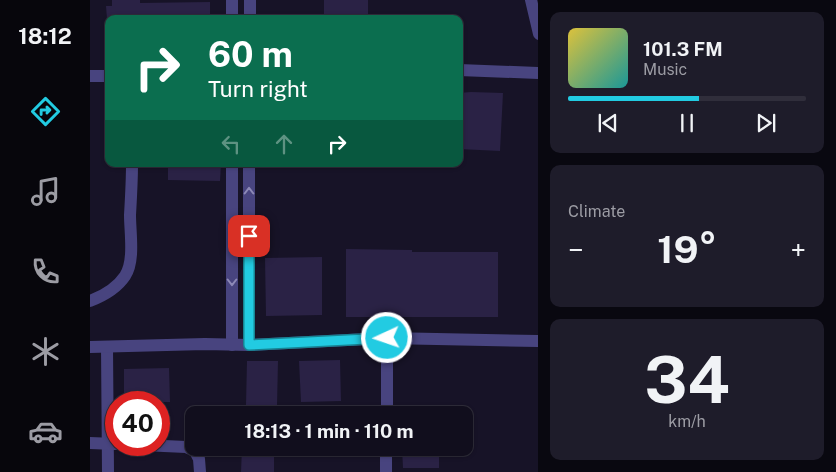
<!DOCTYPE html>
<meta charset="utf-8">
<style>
body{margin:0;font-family:"Public Sans",sans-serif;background:#1e1c2a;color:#f1f3f6;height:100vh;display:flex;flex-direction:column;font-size:19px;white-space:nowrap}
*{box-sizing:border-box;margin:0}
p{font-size:16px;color:#9c9ca4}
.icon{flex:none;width:28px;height:28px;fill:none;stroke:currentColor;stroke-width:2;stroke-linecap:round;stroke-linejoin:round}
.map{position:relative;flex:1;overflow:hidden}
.side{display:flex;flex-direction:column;gap:12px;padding:12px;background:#090810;width:298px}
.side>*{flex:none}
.top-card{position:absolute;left:15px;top:15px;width:358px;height:152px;border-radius:10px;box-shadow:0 1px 4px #0004,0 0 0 1px #302e3b;background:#0b6e4f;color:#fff;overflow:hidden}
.speed{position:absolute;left:15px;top:391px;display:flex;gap:10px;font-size:25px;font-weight:700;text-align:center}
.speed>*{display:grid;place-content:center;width:65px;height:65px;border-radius:50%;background:#110e1d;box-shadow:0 1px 4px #0004,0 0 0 1px #302e3b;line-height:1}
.speed .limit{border:8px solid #d22;background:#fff;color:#111}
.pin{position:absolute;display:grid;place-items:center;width:42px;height:42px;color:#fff;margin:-21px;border-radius:10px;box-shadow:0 2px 8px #0006}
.me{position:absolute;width:55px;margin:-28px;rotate:267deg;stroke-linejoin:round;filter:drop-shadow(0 0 4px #0008)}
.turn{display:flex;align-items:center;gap:18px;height:105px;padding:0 20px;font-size:22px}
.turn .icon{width:65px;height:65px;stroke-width:2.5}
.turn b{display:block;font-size:35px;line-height:42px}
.lanes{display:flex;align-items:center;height:48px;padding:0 20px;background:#0003;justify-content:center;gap:25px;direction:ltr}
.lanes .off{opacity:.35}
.big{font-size:38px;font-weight:700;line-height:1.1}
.side .widget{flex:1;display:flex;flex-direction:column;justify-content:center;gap:8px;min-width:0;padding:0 18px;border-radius:10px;background:#1e1c2a}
.side .dial{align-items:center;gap:0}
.dial b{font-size:65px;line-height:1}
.song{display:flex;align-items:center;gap:15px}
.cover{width:60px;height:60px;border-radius:8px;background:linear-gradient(135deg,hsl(50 70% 55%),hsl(180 70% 35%))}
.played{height:5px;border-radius:2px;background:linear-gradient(90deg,#22cbe2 55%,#302e3b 55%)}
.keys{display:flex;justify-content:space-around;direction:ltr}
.heat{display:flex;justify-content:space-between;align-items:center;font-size:28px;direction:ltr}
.trip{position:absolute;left:95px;top:406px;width:288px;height:50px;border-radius:10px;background:#110e1d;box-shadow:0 1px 4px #0004,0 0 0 1px #302e3b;font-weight:700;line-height:50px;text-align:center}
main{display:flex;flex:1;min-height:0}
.dock{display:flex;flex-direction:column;width:90px;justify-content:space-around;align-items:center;background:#07060c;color:#9c9ca4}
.dock .icon{width:35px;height:35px}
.dock .current{color:#22cbe2}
.dock b{font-size:22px;color:#f1f3f6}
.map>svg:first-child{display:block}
.building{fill:#2a2245}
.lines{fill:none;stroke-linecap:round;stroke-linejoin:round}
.minor{stroke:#48447f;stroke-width:12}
.tertiary{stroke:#48447f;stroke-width:12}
.oneway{stroke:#8d89b7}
.route-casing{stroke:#168493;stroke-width:12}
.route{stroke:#22cbe2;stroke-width:9}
</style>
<main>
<nav class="dock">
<b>18:12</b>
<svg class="icon current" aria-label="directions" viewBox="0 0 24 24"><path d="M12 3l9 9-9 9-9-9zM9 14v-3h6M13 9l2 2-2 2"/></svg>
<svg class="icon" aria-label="music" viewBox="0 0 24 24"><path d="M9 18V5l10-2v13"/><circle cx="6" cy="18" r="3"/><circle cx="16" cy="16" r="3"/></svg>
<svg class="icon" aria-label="phone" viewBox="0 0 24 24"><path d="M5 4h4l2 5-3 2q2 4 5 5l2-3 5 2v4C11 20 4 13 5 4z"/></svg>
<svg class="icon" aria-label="climate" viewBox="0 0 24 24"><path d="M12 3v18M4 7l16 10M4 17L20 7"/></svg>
<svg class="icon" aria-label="car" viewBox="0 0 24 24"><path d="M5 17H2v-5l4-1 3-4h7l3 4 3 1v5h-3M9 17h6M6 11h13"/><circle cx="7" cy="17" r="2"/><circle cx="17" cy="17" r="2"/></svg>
</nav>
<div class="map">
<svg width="449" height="472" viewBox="0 0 449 472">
<rect width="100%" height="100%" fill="#171327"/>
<g class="building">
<polygon points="22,0 50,0 50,3 120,2 120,19 66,19 66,17 35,17 35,19 17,19 16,6 22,6"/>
<rect x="234" y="0" width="44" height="19"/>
<polygon points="381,92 413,93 410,151 369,149 369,93"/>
<polygon points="78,164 131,164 130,181 78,180"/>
<polygon points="256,249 322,250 322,252 408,252 408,317 256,317"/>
<polygon points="232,257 232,315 176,316 175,258"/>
<polygon points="250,360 251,401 211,402 209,361"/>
<polygon points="157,361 188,361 187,406 156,405"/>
<polygon points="79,368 80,402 34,402 34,369"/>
<polygon points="152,448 184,448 184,472 151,472"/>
<polygon points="312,448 349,448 349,468 313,468"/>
</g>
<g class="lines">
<g class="minor">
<polyline points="441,0 449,34"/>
<polyline points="142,19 142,0"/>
<polyline points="160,19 160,0"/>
<polyline points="369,70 449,73"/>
<polyline points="0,76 19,76"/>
<polyline points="142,164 142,345"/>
<polyline points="159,164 159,345"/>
<path d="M0,301C13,296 27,288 35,276C45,261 40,233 40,215C41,198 42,181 42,164"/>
<polyline points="297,338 449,341"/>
<polyline points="17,347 18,472"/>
<polyline points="0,443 25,444"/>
<polyline points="52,445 96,447 105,451 109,459 110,472"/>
</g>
<g class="tertiary">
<polyline points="0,347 115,344 159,345 297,338 297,415"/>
<polyline points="296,448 296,472"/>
</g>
</g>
<defs><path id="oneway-chevron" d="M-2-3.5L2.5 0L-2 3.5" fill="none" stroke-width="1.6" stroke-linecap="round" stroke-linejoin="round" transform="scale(1.25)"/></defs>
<g class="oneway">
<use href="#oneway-chevron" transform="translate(159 191) rotate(-90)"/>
<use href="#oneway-chevron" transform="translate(142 282) rotate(90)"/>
</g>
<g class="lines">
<g class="route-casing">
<polyline id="route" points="159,236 159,345 297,338"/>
</g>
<use href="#route" class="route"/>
</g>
</svg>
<div class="speed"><div class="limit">40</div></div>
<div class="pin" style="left:159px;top:236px;background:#d93025"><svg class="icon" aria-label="arrive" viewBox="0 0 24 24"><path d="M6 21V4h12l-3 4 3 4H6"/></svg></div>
<svg class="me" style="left:297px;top:338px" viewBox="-20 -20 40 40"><circle r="17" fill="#22cbe2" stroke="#fff" stroke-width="3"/><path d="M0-11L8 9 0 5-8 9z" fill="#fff"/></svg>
<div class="trip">18:13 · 1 min · 110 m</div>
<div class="top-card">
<div class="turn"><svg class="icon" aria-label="right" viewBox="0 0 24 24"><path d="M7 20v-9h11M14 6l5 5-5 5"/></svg><div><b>60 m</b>Turn right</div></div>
<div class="lanes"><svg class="icon off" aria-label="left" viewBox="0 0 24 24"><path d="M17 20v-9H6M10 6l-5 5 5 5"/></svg><svg class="icon off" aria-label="ahead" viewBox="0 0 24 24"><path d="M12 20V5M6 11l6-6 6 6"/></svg><svg class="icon" aria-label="right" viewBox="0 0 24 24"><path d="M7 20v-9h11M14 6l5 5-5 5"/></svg></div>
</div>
</div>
<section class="side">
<div class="widget">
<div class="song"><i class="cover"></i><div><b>101.3 FM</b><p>Music</p></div></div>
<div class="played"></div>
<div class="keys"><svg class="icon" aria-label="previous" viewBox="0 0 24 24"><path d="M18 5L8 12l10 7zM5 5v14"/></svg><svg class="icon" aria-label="pause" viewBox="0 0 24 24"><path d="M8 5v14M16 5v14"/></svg><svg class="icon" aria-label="next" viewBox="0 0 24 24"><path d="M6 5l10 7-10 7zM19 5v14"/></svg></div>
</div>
<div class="widget"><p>Climate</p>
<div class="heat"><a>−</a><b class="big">19°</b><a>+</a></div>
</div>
<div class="widget dial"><b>34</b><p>km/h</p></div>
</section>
</main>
